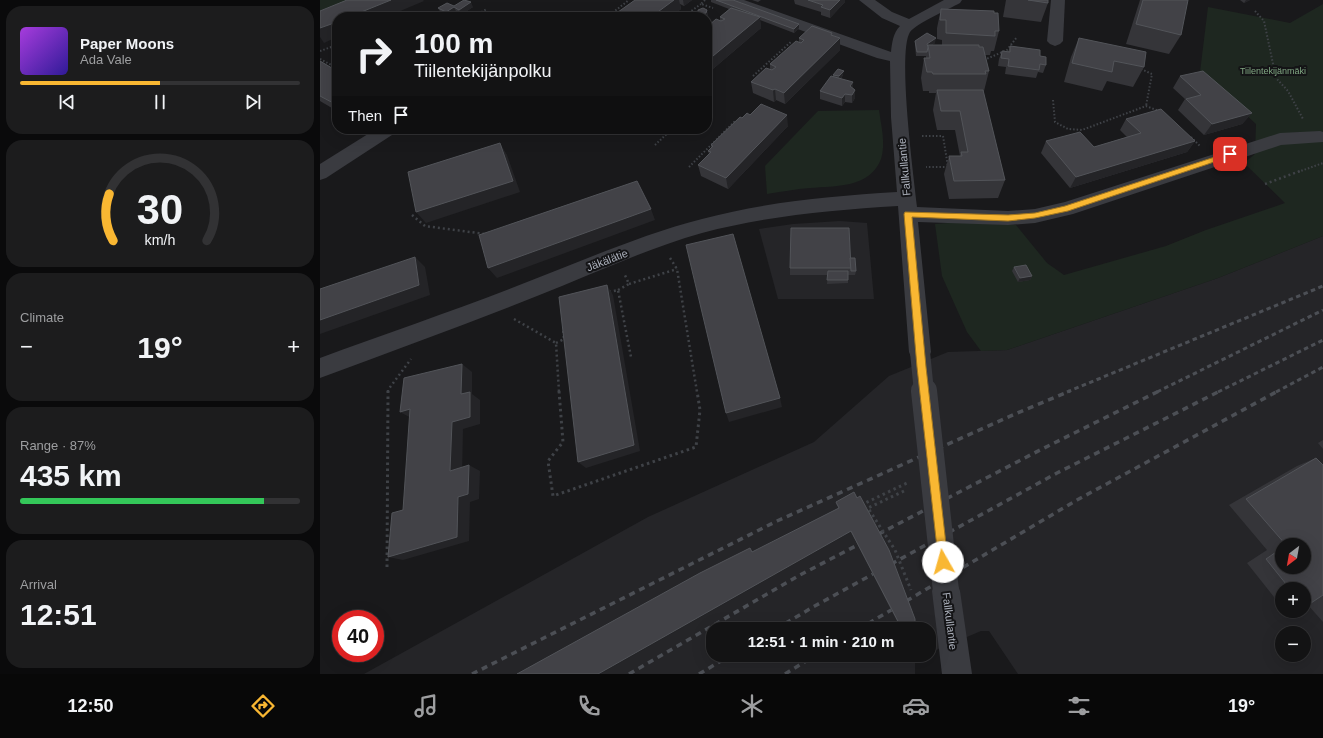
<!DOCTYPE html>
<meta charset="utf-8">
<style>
body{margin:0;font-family:Helvetica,sans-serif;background:#1c1c1d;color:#f1f3f6;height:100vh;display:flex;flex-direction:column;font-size:15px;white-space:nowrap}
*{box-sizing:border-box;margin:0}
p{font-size:13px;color:#9d9ea0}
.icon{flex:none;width:22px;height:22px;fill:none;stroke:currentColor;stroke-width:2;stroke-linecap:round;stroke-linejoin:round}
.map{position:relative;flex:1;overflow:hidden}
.sheet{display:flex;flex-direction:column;gap:6px;padding:6px;background:#0a0a0b;width:320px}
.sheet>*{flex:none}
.hud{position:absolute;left:12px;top:12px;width:380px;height:122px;border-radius:16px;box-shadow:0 4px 16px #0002,0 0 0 1px #323234;background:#131314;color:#f1f3f6;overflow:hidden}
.needle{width:26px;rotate:211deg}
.controls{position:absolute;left:955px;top:538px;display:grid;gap:8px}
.controls a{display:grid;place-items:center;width:36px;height:36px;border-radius:50%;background:#131314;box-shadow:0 4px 16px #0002,0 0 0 1px #323234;font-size:20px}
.speed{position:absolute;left:12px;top:610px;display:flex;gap:8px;font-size:20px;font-weight:700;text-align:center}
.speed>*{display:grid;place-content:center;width:52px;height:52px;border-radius:50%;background:#131314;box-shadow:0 4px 16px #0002,0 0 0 1px #323234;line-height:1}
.speed .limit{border:6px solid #d22;background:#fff;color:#111}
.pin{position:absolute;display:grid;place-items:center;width:34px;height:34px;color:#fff;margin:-17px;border-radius:8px;box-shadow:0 2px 6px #0006}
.me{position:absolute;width:44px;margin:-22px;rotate:353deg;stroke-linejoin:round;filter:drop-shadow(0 0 3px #0008)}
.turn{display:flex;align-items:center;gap:14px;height:84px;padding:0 16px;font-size:18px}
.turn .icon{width:52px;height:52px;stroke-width:2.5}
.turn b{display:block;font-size:28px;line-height:34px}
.then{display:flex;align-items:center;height:38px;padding:0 16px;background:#0003;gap:8px;font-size:15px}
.big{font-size:30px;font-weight:700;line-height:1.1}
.sheet .card{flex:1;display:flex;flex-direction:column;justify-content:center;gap:6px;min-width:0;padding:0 14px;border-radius:16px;background:#1c1c1d}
.sheet .dial{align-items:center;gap:0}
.dial svg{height:104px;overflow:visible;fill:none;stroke:#323234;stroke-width:7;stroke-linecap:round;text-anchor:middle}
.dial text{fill:#f1f3f6;stroke:none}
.song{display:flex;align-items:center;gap:12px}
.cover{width:48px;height:48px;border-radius:6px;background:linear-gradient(135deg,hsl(280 70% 55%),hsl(250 70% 35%))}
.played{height:4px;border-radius:2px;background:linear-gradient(90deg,#f9b732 50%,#323234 50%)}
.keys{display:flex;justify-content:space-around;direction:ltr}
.heat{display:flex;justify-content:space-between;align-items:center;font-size:22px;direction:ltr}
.charge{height:6px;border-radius:3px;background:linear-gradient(90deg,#34c759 87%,#323234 0)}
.trip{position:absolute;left:386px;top:622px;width:230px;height:40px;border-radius:16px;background:#131314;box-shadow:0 4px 16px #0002,0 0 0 1px #323234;font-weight:700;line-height:40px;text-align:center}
.menu{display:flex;height:64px;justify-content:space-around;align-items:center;background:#080808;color:#9d9ea0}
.menu .icon{width:28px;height:28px}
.menu .active{color:#f9b732}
.menu b{font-size:18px;color:#f1f3f6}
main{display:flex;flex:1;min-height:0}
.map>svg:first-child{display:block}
.built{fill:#252528;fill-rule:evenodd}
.green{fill:#1e2720}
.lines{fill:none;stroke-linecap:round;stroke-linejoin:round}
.path-far2{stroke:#3f4247;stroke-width:2;stroke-dasharray:1.5 2;stroke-linecap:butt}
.path-far1{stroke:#3f4247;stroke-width:2.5;stroke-dasharray:2 3;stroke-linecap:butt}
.path{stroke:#3f4247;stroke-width:3;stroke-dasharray:2.5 3.5;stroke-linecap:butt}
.minor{fill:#3a3b40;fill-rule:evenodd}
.rail-far1{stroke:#4c4f55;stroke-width:3;stroke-dasharray:4.5 3.5;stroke-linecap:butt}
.rail{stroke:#4c4f55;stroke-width:3.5;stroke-dasharray:6 5;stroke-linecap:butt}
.path-bridge{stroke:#3f4247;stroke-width:3;stroke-dasharray:2.5 3.5;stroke-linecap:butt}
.minor-bridge-far1{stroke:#3a3b40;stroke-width:20}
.minor-bridge{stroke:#3a3b40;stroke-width:26}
.wall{fill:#353539;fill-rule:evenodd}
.shaded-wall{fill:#242427}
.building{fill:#424247;stroke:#525459}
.route{fill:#f9b732;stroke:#a27720}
.labels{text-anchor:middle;stroke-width:4;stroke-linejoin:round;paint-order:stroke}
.far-park-label{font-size:9px;fill:#81a783;stroke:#141416}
.street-label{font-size:11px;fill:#abb0bb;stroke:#141416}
</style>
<main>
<section class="sheet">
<div class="card">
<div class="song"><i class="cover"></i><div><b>Paper Moons</b><p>Ada Vale</p></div></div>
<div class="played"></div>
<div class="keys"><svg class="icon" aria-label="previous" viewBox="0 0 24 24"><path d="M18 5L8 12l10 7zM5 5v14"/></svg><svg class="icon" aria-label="pause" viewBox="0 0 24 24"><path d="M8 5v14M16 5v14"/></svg><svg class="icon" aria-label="next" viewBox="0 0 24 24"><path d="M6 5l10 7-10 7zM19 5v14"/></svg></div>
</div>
<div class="card dial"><svg viewBox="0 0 100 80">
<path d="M14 69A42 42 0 1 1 86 69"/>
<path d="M14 69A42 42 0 0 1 11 33" stroke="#f9b732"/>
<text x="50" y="56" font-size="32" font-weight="700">30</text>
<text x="50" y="72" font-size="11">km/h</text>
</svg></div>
<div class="card"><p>Climate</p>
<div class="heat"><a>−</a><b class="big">19°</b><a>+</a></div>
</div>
<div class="card"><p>Range · 87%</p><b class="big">435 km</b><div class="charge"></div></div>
<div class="card"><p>Arrival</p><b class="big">12:51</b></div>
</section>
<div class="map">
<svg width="1003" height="674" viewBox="0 0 1003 674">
<rect width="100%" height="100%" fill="#19191b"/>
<g class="built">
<polygon points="520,221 547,223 554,299 458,299 439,229 473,224"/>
<path d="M1003,236V674H698L669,631H661L609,653V629H393V655H604L595,659V674H44L328,517L494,442L569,376L628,352L687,350L898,278ZM962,545H984V567H962ZM962,589H984V611H962ZM962,633H984V655H962Z"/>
</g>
<g class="green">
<polygon points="0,0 66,0 17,17 0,26"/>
<polygon points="1003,4 1003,236 898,278 687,350 661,351 647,332 622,276 615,224 642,222 696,225 727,263 744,275 846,246 886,230 965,203 924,163 935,154 936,124 880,72 888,7 970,23"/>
<path d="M559,110C561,125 566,144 561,159C550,188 515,186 490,188C475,189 461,192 447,194L445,166L498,111Z"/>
</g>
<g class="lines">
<g class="path-far2">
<polyline points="385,0 381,4 393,8"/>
<polyline points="935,11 944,21 956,78 968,91 983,119"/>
<polyline points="93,17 105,17"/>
<polyline points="152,17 167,9"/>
<polyline points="287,17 309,0"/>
<polyline points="363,17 381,4"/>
<polyline points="0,51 17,45"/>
<polyline points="0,59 17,68"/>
<polyline points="664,60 687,50 697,37"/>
<polyline points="821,69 832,74 826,106"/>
<polyline points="433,76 472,41"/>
<polyline points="733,100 735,122 748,129 762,130 826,106 839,111"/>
<polyline points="602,136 623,136 628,167 606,167"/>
<polyline points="871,137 880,146"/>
<polyline points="335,145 352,129"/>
<polyline points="369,167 414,122 416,123"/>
<polyline points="978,172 1003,163"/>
</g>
<g class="path-far1">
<polyline points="945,184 980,171"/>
<polyline points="92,215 105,226 165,234"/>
<polyline points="350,258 357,269 377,392"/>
<polyline points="309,284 357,269"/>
<polyline points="298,290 309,284 304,273"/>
<polyline points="289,292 298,290 311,357"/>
<polyline points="194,319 236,343 239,392"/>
<polyline points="236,343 244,339 243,329"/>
<polyline points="68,392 68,390 91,359"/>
</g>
<g class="path">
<polyline points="239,391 243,442 228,461 233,496 376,447 380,410 377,391"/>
<polyline points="541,505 587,483"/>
<polyline points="67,567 68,391"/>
</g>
<g class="minor">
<path d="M404,0H424L571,52C572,43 573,33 580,26L562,18L539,0H555L572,12L589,19L624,0H642L640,3C629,9 597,23 590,32C577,52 594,179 597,207L688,211L715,209L745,202L960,133L1000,131L1003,132V142L961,145L753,214L715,223L688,225L598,222L611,352L608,359L600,362L592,359L589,352L578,206C512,210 446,216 382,233C325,249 271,275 217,296C145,325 72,351 0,378V358C67,333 136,310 202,284C262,261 320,235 382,219C445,202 511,196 577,192L571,117L570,61L557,58L406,3Z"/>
<polygon points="731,0 745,0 743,41 740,44 735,46 730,44 727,41"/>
<polygon points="56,129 78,129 75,133 6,178 0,180 0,164"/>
<polygon points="626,577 636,581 640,591 652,674 622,674 612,591 616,581"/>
</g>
<g class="rail-far1">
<polyline points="747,392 1003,286"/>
<polyline points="837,392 1003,310"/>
<polyline points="898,392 1003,340"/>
<polyline points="956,392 1003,367"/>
</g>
<g class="rail">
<polyline points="456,629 493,607 737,473 900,391"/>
<polyline points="539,629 757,500 958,391"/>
<polyline points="152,674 457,521 695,414 750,391"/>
<polyline points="309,674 480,575 720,450 839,391"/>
<polyline points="379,674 411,655"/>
<polyline points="465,674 496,655"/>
</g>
<polyline class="path-bridge" points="584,491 548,508 575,550 591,590"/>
<polyline class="minor-bridge-far1" points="600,352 604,392"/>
<polyline class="minor-bridge" points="604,391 626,591"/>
</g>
<g class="wall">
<polygon points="315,0 372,0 364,6 360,4 361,9 350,17 291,17"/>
<polygon points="391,0 413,0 479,24 479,28 474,33 440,20 441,28 387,74 400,21 400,17 409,9 391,2"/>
<polygon points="432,0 441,0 438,2"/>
<polygon points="474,0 525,0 525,2 510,18 501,15 501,12 475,4"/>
<polygon points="686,0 728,0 728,3 721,22 683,17"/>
<polygon points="820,0 868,0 861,35 849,54 806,44"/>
<polygon points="920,0 930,0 924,3"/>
<polygon points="134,6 153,7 142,14 136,11 128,16 121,13 118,8"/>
<polygon points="621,9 674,13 679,31 674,51 671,51 670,55 665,55 669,71 664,91 663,91 685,180 678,198 629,199 624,174 629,156 640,156 635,130 617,130 613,110 616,93 609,93 609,91 603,91 601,78 604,58 606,58 606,56 596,56 595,45 595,41 615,43 612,45 622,45 622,40 617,39 617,28"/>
<polygon points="378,12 388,14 387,17 378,17"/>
<polygon points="512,35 520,38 520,50 465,104 456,100 454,102 433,93 431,82 450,69 450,64 479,42 479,38"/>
<polygon points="759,38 824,67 813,87 787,81 782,91 744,82 751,57"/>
<polygon points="690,46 720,56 726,65 723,73 718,72 716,78 685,74 686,67 678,66 679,59 682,51 688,52"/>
<polygon points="0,61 17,71 17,111 0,101"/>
<polygon points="513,75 523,75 521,79 535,90 535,98 532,103 525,102 522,106 500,99 500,91 513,76"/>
<polygon points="860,76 932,113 922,124 884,135 858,110 865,99 853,88"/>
<polygon points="430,115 468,126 408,189 381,176 378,165 389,154 388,151 391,148 391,145 422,118"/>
<polygon points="806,119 875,141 867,152 750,188 721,153 726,141 774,147 807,137 800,130"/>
<polygon points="530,258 536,271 535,275 528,275 528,283 507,284 508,275 470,275 470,268"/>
<polygon points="694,267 712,276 710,280 698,282 692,271"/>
<polygon points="1003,440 1003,449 998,443"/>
<path d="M996,458L1003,465V622L988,605L984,607V589H962V607L927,563L947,550L909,505L977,466ZM962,545H984L962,567Z"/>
<polygon points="516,502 595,629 581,629 531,532 432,552 519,508 516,504"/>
</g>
<g class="shaded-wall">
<polygon points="71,0 103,0 104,1 66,17 29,17"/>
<polygon points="354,0 359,0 361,9 350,17 331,17"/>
<polygon points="363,0 372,0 364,6"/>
<polygon points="520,0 525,0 525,2 510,18 510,10"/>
<polygon points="926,0 930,0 924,3"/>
<polygon points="151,2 153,7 142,14 139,10"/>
<polygon points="134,7 136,11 128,16 126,12"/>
<polygon points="387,10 388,14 387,17 382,17 382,14"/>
<polygon points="440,17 441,28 387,74 387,61"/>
<polygon points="17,22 17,37 4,43 0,37 0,28"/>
<polygon points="479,24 479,28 474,33 474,29"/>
<polygon points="520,38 520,50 465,104 464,93"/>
<polygon points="616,38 615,43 608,47 608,45 608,48 607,44"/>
<polygon points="524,71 523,75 519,81 519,76"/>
<polygon points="533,82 533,90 530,86"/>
<polygon points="455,89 456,100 454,102 453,90"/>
<polygon points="535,90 535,98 532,103 532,95"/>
<polygon points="525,94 525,102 522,106 522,98"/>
<polygon points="932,113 922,124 884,135 892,124"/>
<polygon points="467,115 468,126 408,189 406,178"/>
<polygon points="875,141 867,152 750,188 756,177"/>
<polygon points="180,143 187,155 200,192 106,223 96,212"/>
<polygon points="331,209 335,220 177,278 168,268"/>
<polygon points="95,257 105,267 110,295 0,334 0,320"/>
<polygon points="712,276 710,280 698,282 700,278"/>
<polygon points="287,285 293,295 320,451 266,468 258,462"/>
<polygon points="142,364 152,372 152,394 160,400 160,424 143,429 142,476 130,471 132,422 141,394"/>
<polygon points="460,398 462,407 409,422 406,413"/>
<polygon points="90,409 93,419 80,412"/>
<polygon points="149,465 160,471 159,499 150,502 149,541 83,560 68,557 138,497"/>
<polygon points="531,531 531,532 280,674 278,674"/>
</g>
<g class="building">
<polygon points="27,0 71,0 29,17 17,17 17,22 0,28 0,11"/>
<polygon points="144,0 151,2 139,10 134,7 126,12 118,8 127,3 134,6"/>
<polygon points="315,0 354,0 331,17 325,15 323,17 291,17"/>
<polygon points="396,0 413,0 479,24 474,29"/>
<polygon points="488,0 520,0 510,10 501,7 503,5"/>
<polygon points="708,0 728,0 728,3"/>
<polygon points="823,0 868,0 861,35 816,24"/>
<polygon points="383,8 387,10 386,13 382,14 378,12 378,10"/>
<polygon points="411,8 440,17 387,61 387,27 396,19 401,21 405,19 400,17"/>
<polygon points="621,9 674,11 674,13 678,13 679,31 675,31 675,36 626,33 626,20 620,20"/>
<polygon points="492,26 512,33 511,35 520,38 464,93 455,89 453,90 431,82 446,68 452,70 456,67 450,64 476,41 481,43 484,40 479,38"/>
<polygon points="607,33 616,38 607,44 608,47 607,52 597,52 595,41"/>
<polygon points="759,38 826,52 824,67 794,61 792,72 752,63"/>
<polygon points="608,45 659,45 659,47 663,47 669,71 665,71 666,74 613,74 612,72 607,72 604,58 610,58"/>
<polygon points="690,46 720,50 720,56 726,57 726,65 720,64 719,70 688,66 689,59 681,58 682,51 690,52"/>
<polygon points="0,61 17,71 17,105 0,96"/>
<polygon points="518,69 524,71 519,76 513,75"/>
<polygon points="883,71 932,113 892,124 866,99 881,95 860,76"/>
<polygon points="511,76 533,82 530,86 535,90 532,95 525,94 522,98 500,91"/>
<polygon points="617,90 663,90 685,180 634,181 629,156 642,156 641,152 648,152 640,111 621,111"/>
<polygon points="441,104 467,115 406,178 378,165 391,152 388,151 393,146 391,145 420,117 422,118 427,113 430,115"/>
<polygon points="841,109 875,141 756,177 726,141 760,132 774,147 821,133 806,119"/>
<polygon points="180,143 193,181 96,212 88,172"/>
<polygon points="317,181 331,209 168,268 159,235"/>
<polygon points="471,228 529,228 531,268 470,268"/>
<polygon points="413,234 460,398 406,413 366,245"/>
<polygon points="95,257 99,285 0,320 0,289"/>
<polygon points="530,258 535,258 536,271 531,271"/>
<polygon points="706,265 712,276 700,278 694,267"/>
<polygon points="508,271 528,271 528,280 507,280"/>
<polygon points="287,285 314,445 258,462 239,297"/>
<polygon points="142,364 141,394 150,392 150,417 132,422 130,471 149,465 148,494 138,497 137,537 68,557 72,513 83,510 90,409 80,412 84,378"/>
<polygon points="996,458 1003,465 1003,595 985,607 984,605 984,589 970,589 946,559 962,548 962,567 984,567 984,545 966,545 926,499"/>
<polygon points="534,492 537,498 540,496 569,550 595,619 595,629 582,629 531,531 278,674 197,674 380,573 430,548 432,552 519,508 516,502"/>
</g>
<polygon class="route" points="910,152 913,154 912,156 748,211 715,218 688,221 592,217 606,367 628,562 627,566 623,567 619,566 597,367 584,214 585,212 688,215 715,213 745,206"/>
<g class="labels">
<g class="far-park-label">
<text x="953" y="74">Tiilentekijänmäki</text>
</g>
<g class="street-label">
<text transform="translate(584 167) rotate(-95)" y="4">Fallkullantie</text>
<text transform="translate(287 260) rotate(-21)" y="4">Jäkälätie</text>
<text transform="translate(630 621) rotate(83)" y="4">Fallkullantie</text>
</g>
</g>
</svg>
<div class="controls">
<a><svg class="needle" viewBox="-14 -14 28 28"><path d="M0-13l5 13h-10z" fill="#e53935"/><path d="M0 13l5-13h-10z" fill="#9d9ea0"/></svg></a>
<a>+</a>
<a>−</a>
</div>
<div class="speed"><div class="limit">40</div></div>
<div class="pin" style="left:910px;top:154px;background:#d93025"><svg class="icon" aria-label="arrive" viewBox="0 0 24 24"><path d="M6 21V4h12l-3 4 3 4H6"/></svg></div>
<svg class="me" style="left:623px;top:562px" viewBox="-20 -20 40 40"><circle r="19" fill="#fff"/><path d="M0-13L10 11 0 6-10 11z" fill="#f9b732"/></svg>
<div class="trip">12:51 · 1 min · 210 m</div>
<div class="hud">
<div class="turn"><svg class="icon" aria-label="right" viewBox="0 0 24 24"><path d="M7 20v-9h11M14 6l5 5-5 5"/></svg><div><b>100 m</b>Tiilentekijänpolku</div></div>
<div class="then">Then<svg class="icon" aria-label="arrive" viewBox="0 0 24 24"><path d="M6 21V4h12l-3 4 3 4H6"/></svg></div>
</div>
</div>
</main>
<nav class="menu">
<b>12:50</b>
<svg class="icon active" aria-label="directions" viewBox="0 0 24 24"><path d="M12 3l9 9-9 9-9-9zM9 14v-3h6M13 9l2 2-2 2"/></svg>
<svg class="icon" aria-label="music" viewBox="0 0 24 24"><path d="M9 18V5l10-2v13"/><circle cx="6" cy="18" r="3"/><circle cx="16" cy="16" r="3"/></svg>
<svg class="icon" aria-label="phone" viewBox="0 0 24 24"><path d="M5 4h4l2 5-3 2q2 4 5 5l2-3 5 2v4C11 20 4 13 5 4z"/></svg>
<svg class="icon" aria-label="climate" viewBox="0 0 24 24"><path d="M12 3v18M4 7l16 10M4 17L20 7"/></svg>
<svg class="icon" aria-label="car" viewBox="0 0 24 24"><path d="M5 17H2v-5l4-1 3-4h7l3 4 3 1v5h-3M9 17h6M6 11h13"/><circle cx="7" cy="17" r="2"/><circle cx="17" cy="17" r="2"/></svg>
<svg class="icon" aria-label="filters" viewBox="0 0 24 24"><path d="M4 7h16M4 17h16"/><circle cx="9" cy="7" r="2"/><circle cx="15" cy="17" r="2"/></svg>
<b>19°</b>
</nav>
